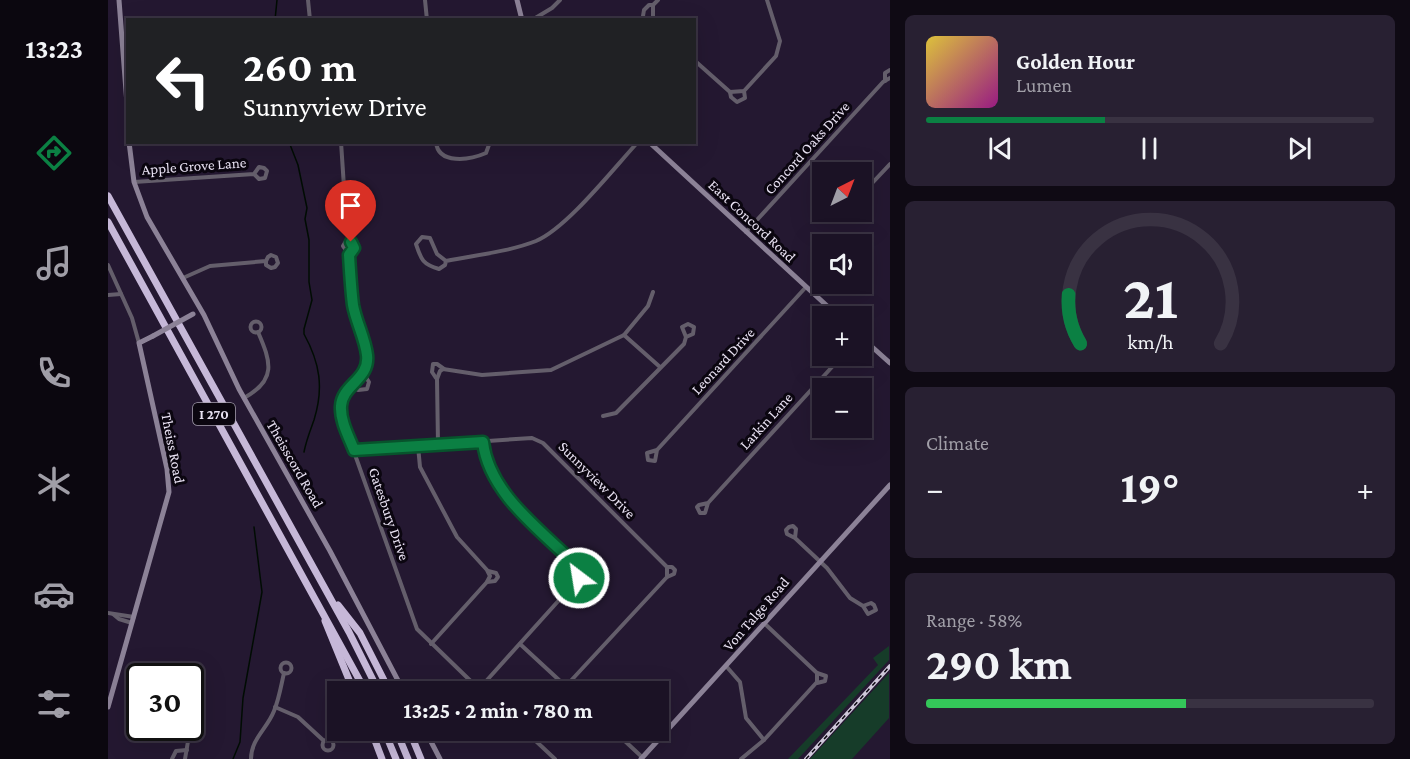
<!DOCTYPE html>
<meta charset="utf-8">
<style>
body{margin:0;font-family:"Crimson Pro",serif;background:#282032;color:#f1f3f6;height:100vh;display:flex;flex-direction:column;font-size:22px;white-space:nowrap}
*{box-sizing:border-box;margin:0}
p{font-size:20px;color:#a09ea7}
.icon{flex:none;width:33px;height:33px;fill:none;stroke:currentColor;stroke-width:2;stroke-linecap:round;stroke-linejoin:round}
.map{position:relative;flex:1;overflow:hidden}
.details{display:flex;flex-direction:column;gap:15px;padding:15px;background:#0f0a14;width:520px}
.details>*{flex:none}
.banner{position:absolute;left:18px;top:18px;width:570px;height:126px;border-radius:0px;box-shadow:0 6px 24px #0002,0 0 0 2px #393242;background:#202124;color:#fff;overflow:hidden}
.needle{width:39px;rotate:42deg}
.tools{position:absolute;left:704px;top:162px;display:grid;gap:12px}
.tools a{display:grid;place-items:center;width:60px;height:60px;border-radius:0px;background:#1b1225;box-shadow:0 6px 24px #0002,0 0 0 2px #393242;font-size:30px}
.speed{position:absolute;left:18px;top:663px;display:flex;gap:12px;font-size:30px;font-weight:700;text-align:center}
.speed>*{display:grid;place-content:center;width:78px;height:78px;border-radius:50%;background:#1b1225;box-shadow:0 6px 24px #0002,0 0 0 2px #393242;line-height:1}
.speed .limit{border:3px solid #111;border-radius:9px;background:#fff;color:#111}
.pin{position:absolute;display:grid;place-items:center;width:51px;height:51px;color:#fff;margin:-62px -26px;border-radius:50% 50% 50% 0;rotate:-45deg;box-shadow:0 0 6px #0007}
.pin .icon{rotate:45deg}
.me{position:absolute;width:66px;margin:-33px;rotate:329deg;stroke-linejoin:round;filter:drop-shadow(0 0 4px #0008)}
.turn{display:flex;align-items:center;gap:21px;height:126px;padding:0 18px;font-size:27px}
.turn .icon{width:78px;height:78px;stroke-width:2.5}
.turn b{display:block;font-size:42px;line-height:51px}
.big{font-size:45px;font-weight:700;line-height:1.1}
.details .card{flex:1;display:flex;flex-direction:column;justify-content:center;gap:9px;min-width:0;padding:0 21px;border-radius:9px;background:#282032}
.details .dial{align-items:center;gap:0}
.dial svg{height:156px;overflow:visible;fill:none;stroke:#393242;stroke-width:7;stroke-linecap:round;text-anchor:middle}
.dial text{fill:#f1f3f6;stroke:none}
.song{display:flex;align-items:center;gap:18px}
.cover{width:72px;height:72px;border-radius:9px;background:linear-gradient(135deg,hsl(50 70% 55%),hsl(310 70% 35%))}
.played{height:6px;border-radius:3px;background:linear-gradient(90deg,#0b8043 40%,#393242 40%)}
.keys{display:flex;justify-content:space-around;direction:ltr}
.heat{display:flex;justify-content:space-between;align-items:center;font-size:33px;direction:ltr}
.charge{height:9px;border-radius:4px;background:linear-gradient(90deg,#34c759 58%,#393242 0)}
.trip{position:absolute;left:219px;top:681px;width:342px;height:60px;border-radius:0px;background:#1b1225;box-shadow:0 6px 24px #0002,0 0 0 2px #393242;font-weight:700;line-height:60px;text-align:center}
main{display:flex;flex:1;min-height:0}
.tab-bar{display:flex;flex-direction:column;width:108px;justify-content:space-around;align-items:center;background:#0b070f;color:#a09ea7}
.tab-bar .icon{width:42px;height:42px}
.tab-bar .active{color:#0b8043}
.tab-bar b{font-size:27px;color:#f1f3f6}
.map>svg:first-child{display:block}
.green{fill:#163c29}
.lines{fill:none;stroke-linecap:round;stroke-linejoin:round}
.stream{stroke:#000c03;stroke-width:1.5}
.street{stroke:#645e6b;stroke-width:4}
.secondary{stroke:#8c8297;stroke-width:5}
.highway{stroke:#c6b8d8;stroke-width:7}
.rail-casing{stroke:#cec7d9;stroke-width:4}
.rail{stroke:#0b0610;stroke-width:1.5;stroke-dasharray:4.5;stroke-linecap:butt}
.secondary-bridge{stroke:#8c8297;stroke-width:5}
.route-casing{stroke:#07532c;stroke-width:15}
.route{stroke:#0b8043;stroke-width:10}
.labels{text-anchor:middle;stroke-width:6;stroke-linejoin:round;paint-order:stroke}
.shield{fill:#0b0610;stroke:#a6a0af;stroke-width:1.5}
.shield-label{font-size:14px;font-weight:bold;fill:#e9e2f3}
.street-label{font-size:15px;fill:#e9e2f3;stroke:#0b0610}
</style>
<main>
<nav class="tab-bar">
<b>13:23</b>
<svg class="icon active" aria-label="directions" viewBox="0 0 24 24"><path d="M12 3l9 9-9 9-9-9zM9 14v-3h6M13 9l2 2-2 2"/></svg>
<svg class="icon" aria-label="music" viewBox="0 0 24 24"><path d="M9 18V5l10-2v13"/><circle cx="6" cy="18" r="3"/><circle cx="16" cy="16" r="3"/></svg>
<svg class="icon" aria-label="phone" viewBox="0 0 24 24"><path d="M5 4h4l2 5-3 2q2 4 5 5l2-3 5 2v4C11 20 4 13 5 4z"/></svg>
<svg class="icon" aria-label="climate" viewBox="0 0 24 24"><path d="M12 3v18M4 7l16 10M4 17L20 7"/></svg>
<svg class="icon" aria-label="car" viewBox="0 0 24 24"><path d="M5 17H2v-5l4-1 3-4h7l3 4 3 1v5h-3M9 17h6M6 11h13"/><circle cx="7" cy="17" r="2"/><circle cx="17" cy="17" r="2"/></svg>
<svg class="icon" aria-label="filters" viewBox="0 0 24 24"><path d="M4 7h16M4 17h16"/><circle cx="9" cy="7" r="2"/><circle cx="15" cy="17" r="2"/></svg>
</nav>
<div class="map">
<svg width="782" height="759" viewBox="0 0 782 759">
<rect width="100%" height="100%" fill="#241831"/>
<g class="green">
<polygon points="781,646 781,660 690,759 680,759 770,665 765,658"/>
<polygon points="781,673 781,718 744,759 702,759"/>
</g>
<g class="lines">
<g class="stream">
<polyline points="167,20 169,0"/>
<path d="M181,142L190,165L199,208L197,219L201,240V282L204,300L196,329V334C212,363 216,388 206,420C202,431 198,441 196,452"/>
<polyline points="125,759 132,742 135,698 154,592 146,527"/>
</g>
<g class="street">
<polyline points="200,0 202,20"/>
<polyline points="317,0 319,20"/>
<polyline points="424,20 444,8 452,0"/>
<polyline points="537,20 535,16 536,10 541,5 545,5"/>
<polyline points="545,20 545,5 550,0"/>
<polyline points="586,60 622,92 636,91 668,56 672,41 659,0"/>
<polyline points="777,81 777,73 782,70"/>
<polyline points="622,92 623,97 629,102 637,98 636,91"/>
<path d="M328,142C330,165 362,160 378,153L382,142"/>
<polyline points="26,182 146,174 151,179 157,178 159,171 156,168 151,167 146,174"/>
<polyline points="753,195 782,164"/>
<polyline points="233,213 236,187 233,142"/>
<polyline points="733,217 738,212"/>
<polyline points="638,232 775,82 782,78"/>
<path d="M241,254L235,246L238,241H244L246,244L245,251L241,254C242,271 243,289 246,306C249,324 261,346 258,365C254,391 229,381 235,421L309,629L374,692"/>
<path d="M338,261L329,254L322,238L314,237L308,244C313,259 314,264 331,269L337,265L338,261C367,255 400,252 428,241C459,228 505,169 530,142"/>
<polyline points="0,265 24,318 31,343"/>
<polyline points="75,278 102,266 158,261 160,257 163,255 168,257 170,263 167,267 163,268 158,265 158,261"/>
<polyline points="0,295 13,294"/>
<circle cx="148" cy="327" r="5.5"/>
<polyline points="516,335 552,367"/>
<polyline points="328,378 324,372 325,364 329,364 336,369"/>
<polyline points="243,387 250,390 259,389 261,382 255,373"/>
<path d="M136,398C169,380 163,362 150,332"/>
<polyline points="495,416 508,413 576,344 578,337 574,327 580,324 586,327 585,334 578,337"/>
<polyline points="330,444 329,379 332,371 335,369 374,375 443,370 516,335 540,306 545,292"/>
<polyline points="310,446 312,467 349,537 379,570 382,576 379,582 323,644"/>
<polyline points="246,450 424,438 435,443 559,567 559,577 458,686"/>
<polyline points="549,450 547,461 540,460 539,453 549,450 698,287"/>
<polyline points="600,503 591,505 589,507 592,513 597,513 600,503 734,356"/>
<polyline points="687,538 688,529 685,526 681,527 678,530 679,534 687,538 719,568 742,598 755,606 760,614 768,610 766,605 763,603 755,606"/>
<polyline points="559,567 564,567 567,570 566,574 559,577"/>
<polyline points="469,580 478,580 481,575 478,569 470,568"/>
<polyline points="379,582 387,581 390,577 388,573 380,571"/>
<polyline points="0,613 26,617"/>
<polyline points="5,614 11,619 24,623"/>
<polyline points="412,644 464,692"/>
<circle cx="178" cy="668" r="5.5"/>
<polyline points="618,666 632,682 638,718 656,740"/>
<polyline points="709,673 718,676 717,681 709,683"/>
<polyline points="82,682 87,683 89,687 88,691 82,693"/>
<path d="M371,689L471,578L472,572L469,566C433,531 382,494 375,442"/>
<polyline points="167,707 190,717 216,741"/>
<polyline points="416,730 447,759"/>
<polyline points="505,730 534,757"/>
<circle cx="220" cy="745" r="5.5"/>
<polyline points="64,759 68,751 79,750"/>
<polyline points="77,759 87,700 86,693"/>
<path d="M143,759C143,739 159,729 166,711C171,699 173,686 176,673"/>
<polyline points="633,759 656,740 709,682 709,673 656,623"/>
</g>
<g class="secondary">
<polyline points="11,0 20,117"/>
<polyline points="409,0 414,20"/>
<polyline points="21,142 26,182 39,217 96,315 131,389 222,551 296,692"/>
<polyline points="541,142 730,316"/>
<polyline points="753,337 782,363"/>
<polyline points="0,707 61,492 59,469 31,343 45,336"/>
<polyline points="317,730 332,759"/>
<polyline points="533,759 782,485"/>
</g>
<g class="highway">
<polyline points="0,196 241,632 271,692"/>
<polyline points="0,222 258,692"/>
<polyline points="230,605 252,633 282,692"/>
<polyline points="217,621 246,692"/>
<polyline points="263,730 274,759"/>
<polyline points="276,730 288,759"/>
<polyline points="288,730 300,759"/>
<polyline points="301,730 313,759"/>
</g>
<g class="rail-casing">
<polyline id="rail" points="698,759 782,666"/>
</g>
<use href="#rail" class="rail"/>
<polyline class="secondary-bridge" points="45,336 85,314"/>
</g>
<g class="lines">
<g class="route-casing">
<path id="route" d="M243,242L246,248L241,255C242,271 243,289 245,305C248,322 257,338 259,355C262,379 234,385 233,406C232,421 241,437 246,450L375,442C381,494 434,531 469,566L472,572L471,578"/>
</g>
<use href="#route" class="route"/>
</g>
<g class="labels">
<rect class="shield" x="85" y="403" width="42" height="22" rx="4.5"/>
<g class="shield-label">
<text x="106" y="419">I 270</text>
</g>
<g class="street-label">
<text transform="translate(699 148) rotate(-48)" y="5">Concord Oaks Drive</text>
<text transform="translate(86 166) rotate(-4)" y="5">Apple Grove Lane</text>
<text transform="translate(644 221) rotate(43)" y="5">East Concord Road</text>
<text transform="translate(615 361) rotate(-47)" y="5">Leonard Drive</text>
<text transform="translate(658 421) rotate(-48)" y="5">Larkin Lane</text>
<text transform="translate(65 448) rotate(79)" y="5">Theiss Road</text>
<text transform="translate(187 464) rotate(60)" y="5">Theisscord Road</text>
<text transform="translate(489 480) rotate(45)" y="5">Sunnyview Drive</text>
<text transform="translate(281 514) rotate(71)" y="5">Gatesbury Drive</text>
<text transform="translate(648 614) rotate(-49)" y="5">Von Talge Road</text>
</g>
</g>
</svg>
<div class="tools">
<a><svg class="needle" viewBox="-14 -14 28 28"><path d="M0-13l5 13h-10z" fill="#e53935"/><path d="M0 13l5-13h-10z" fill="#a09ea7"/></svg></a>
<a><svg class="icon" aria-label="sound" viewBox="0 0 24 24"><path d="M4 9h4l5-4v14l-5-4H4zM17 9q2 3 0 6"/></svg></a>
<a>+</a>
<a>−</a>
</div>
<div class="speed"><div class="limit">30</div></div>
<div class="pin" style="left:243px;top:242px;background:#d93025"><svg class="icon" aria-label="arrive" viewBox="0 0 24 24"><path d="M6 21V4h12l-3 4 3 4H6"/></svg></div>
<svg class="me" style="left:471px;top:578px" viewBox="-20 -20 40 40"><circle r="17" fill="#0b8043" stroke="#fff" stroke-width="3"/><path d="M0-11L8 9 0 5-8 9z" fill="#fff"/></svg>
<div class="trip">13:25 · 2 min · 780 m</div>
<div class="banner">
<div class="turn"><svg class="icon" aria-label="left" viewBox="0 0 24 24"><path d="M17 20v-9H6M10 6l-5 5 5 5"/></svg><div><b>260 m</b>Sunnyview Drive</div></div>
</div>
</div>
<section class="details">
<div class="card">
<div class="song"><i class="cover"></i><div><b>Golden Hour</b><p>Lumen</p></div></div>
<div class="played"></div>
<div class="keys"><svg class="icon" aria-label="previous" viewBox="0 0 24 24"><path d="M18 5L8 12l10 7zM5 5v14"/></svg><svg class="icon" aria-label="pause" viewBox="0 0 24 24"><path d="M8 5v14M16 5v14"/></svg><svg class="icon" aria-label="next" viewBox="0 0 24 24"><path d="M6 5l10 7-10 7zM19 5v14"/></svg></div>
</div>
<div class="card dial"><svg viewBox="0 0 100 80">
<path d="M14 69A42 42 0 1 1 86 69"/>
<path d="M14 69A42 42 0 0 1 8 44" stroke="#0b8043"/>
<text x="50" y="56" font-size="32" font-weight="700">21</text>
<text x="50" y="72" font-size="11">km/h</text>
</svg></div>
<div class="card"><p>Climate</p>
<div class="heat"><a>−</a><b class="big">19°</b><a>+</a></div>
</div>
<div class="card"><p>Range · 58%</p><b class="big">290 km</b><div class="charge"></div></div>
</section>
</main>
